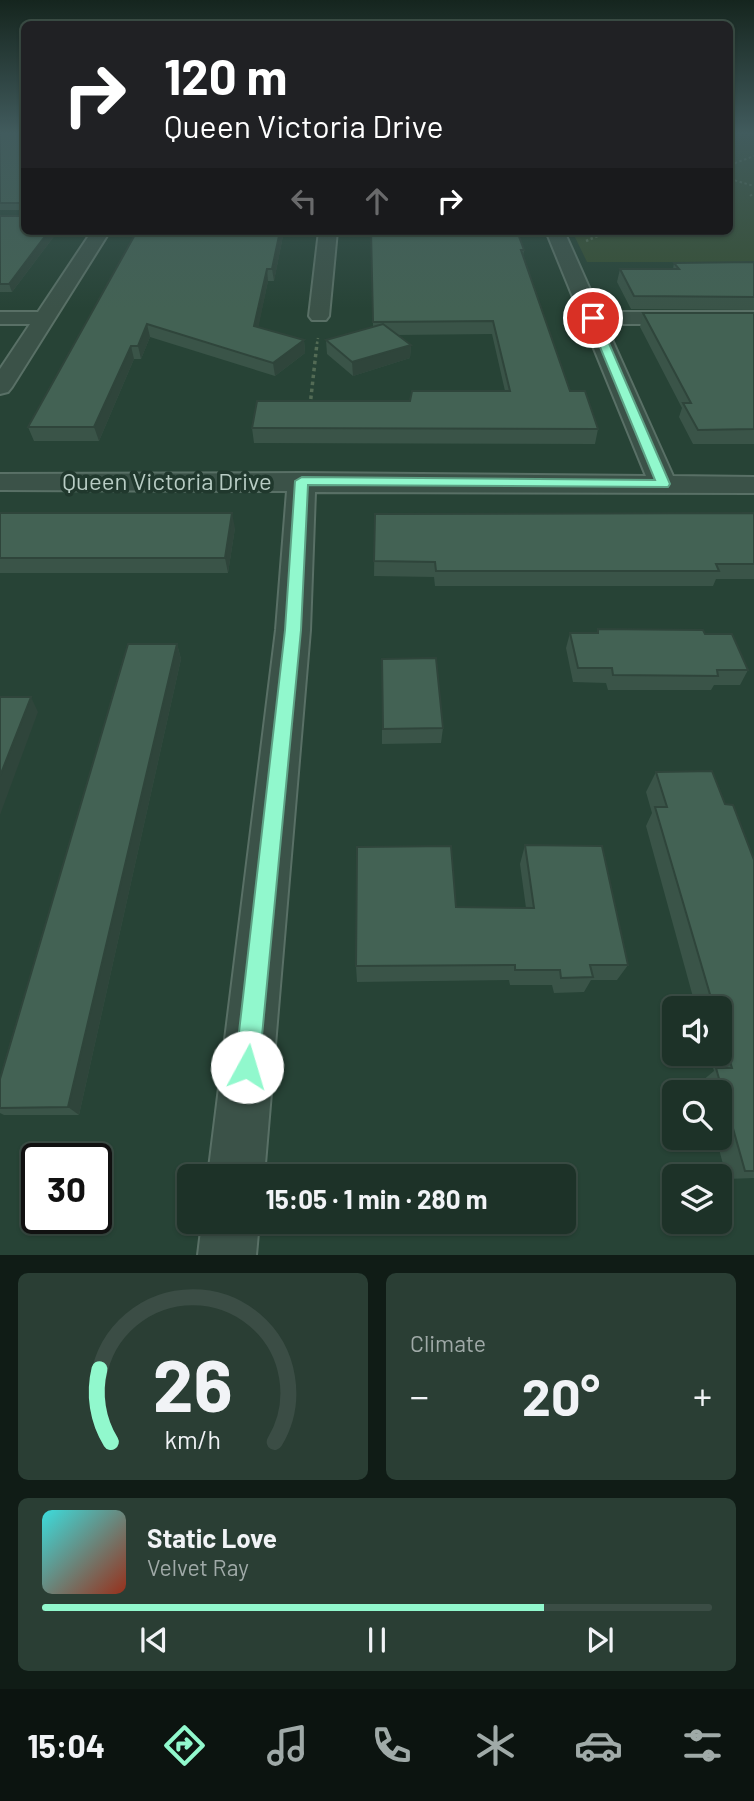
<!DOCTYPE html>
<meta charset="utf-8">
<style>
body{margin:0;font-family:Barlow,sans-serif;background:#2a3e34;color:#f1f3f6;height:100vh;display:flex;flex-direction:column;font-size:26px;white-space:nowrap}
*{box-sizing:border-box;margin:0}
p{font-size:23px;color:#a0aaa8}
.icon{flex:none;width:38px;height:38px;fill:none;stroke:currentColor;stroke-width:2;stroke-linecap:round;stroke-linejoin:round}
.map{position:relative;height:1255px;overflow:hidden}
.side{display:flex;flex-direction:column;gap:18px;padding:18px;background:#101c16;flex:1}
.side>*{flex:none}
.banner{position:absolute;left:21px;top:21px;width:712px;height:214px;border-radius:10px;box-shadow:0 2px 5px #0004,0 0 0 2px #3b4d45;background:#202124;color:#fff;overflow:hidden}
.fabs{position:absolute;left:662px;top:996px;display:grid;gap:14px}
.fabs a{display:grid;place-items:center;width:70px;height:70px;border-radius:10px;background:#1d3228;box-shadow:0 2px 5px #0004,0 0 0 2px #3b4d45;font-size:35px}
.speed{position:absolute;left:21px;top:1143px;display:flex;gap:14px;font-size:35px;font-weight:700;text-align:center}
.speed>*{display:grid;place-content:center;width:91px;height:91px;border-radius:50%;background:#1d3228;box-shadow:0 2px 5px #0004,0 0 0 2px #3b4d45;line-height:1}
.speed .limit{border:4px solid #111;border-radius:10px;background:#fff;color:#111}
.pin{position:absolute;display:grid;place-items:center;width:60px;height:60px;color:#fff;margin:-30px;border:4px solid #fff;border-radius:50%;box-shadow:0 2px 7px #0007}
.me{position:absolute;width:77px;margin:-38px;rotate:6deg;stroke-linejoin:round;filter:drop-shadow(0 0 5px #0008)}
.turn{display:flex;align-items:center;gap:24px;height:147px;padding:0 28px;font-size:32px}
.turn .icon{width:91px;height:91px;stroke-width:2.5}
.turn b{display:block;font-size:49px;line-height:60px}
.lanes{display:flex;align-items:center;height:66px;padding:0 28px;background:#0003;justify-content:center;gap:35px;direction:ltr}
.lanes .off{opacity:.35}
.big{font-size:52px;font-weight:700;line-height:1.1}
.side .widget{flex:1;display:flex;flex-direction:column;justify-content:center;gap:10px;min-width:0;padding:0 24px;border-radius:10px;background:#2a3e34}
.side .dial{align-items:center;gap:0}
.dial svg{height:182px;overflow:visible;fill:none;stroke:#3b4d45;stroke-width:7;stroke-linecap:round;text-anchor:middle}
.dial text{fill:#f1f3f6;stroke:none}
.song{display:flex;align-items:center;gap:21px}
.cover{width:84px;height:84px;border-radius:10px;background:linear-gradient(135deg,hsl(180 70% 55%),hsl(10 70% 35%))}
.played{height:7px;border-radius:4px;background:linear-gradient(90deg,#91f8cd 75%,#3b4d45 75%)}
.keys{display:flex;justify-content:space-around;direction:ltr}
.heat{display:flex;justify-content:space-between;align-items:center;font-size:38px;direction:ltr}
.side .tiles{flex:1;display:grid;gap:18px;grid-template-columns:1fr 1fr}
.widget:last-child{grid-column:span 2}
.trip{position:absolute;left:177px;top:1164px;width:399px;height:70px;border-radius:10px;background:#1d3228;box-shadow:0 2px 5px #0004,0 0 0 2px #3b4d45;font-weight:700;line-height:70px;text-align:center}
.dock{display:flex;height:112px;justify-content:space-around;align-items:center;background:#0c1410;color:#a0aaa8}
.dock .icon{width:49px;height:49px}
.dock .active{color:#91f8cd}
.dock b{font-size:32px;color:#f1f3f6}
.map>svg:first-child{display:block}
.green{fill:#364f33}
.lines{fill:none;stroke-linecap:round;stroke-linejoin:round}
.minor-casing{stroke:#597066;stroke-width:4}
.path-far2{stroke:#536b55;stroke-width:2;stroke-dasharray:2.5 2.5;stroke-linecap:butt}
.path-far1{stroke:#536b55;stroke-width:2.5;stroke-dasharray:2.5 2.5;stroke-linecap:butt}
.path{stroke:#536b55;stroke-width:3.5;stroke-dasharray:3.5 3.5;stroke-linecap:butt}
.minor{fill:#3b5248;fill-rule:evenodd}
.wall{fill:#3a5448}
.shaded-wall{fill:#2f453b}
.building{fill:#436254;stroke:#2f453b;stroke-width:2}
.route{fill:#91f8cd;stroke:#5ea185;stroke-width:2}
.labels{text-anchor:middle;stroke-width:7;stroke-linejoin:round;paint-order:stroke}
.street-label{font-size:24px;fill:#b8ccc4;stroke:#20382d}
</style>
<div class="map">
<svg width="754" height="1255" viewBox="0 0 754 1255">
<rect width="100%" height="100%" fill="#274336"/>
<polygon class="green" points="730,133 754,133 754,262 587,262 572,231 730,231"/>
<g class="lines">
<g class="minor-casing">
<g id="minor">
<polygon points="92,231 110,231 12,387 8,392 0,394 0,369 30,324 0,324 0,312 38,312"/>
<polygon points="319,231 337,231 329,316 326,320 312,320 309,316"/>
<polygon points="546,231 564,231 600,312 754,312 754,324 605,324 673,476 754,477 754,493 315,492 310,630 264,1176 208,1176 276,630 287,491 0,490 0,474 302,473 646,476"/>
<polygon points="202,1222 259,1222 256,1255 198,1255"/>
</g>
</g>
<g class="path-far2">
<polyline points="730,165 754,156"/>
<polyline points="730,179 754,186"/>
<polyline points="750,196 754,193"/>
</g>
<g class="path-far1">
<polyline points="586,241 609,231"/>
<polyline points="317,344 318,338"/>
</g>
<polyline class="path" points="310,406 317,343"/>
<use href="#minor" class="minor"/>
</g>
<g class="wall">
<polygon points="0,133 24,133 24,231 58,231 12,292 0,292 0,216 23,216 23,210 0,210"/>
<polygon points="137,231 284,231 274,281 268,281 258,327 304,340 305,353 275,376 150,337 141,359 134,359 99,441 34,441 28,427"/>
<polygon points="371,231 524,250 523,256 570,391 598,429 595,444 254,443 252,428 410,401 505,391 492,334 397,335 411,345 410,358 353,376 327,354 326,340 373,327"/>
<polygon points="754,262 754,310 631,309 617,282 620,269 673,269 674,263"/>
<polygon points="643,313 754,313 754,444 693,444 679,417 682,408 640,327"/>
<polygon points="0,513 235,528 228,573 0,573"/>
<polygon points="754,513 754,579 716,579 713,586 435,586 434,577 374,576 375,514"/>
<polygon points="598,629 705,634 748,670 740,685 714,685 711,690 608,690 606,683 573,682 566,648 570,633 597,633"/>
<polygon points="177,644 181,659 79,1115 4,1115 0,1113 0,1079"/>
<polygon points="382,659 443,728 441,743 382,744"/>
<polygon points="656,772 725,804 754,860 754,1178 727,1179 716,1138 719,1138 719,1092 705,1092 702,1081 714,1071 709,1054 719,1054 719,1008 696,1008 646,826 652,813 646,792"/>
<polygon points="525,845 628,965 617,980 591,980 584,992 554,993 552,985 510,985 509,980 357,982 356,966 456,907 526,908 520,864"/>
</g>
<g class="shaded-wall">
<polygon points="49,231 58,231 12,292 9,284"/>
<polygon points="280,231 284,231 274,281 272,269"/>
<polygon points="267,269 268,281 256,339 254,326"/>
<polygon points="147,324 150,337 141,359 138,346"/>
<polygon points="304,340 305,353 275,376 273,363"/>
<polygon points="411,345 410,358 353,376 352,362"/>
<polygon points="131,346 134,359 99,441 94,427"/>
<polygon points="232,513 235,528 228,573 225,558"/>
<polygon points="177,644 181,659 79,1115 68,1107"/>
<polygon points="31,697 38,712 0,815 0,776"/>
</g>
<g class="building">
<polygon points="0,133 24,133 24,231 49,231 9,284 0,284 0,216 23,216 23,203 0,203"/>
<polygon points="137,231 280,231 272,269 267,269 254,326 304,340 273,363 147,324 138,346 131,346 94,427 28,427"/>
<polygon points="371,231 517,231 524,250 521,250 570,391 585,391 598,429 252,428 257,401 410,401 412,391 510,391 493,321 373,322"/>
<polygon points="754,262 754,297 634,296 620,269 679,269 674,263"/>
<polygon points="643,313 754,313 754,429 698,430 683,403 691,403"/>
<polygon points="383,324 411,345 352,362 326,340"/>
<polygon points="0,513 232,513 225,558 0,558"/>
<polygon points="754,513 754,564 716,564 719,571 436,571 435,562 374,561 375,514"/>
<polygon points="598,629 703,630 705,634 732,634 748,670 717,670 718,676 613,675 612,668 578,668 570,633 598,633"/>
<polygon points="128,644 177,644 68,1107 0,1108 0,1079"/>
<polygon points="436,658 443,728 383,729 382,659"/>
<polygon points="0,697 31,697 0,776"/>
<polygon points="712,771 725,804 733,805 754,860 754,1171 745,1171 716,1068 732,1068 719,1025 719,1008 714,1008 655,807 667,807 656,772"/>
<polygon points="525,845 602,846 628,965 590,965 593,977 561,978 560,970 515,970 515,965 356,966 357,847 451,846 456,907 534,908"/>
</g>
<linearGradient id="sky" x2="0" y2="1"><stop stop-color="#15251e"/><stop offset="0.43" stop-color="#415b5d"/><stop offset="1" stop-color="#415b5d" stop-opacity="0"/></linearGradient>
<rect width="754" height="309" fill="url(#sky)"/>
<polygon class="route" points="593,315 598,318 670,484 668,487 308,485 301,630 259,1067 256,1075 247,1079 238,1075 235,1067 285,630 295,481 302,477 655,480 588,318"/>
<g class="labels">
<g class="street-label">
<text x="167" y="490">Queen Victoria Drive</text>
</g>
</g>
</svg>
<div class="fabs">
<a><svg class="icon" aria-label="sound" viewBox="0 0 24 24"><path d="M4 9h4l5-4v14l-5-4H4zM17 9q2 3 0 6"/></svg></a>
<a><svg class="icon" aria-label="search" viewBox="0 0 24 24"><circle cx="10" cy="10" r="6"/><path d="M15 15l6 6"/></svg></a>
<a><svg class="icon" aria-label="layers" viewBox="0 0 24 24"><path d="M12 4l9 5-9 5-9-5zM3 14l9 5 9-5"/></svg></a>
</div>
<div class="speed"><div class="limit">30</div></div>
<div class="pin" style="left:593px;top:318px;background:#d93025"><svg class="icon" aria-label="arrive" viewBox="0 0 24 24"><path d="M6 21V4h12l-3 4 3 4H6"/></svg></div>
<svg class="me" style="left:247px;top:1067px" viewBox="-20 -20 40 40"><circle r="19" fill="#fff"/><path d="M0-13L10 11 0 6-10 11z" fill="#91f8cd"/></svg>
<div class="trip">15:05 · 1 min · 280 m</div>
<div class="banner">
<div class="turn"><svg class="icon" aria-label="right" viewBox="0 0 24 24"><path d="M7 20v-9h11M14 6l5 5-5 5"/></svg><div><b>120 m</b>Queen Victoria Drive</div></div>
<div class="lanes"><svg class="icon off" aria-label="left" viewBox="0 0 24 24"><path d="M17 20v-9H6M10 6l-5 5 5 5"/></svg><svg class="icon off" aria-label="ahead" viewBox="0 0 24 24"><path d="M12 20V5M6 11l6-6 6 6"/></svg><svg class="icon" aria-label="right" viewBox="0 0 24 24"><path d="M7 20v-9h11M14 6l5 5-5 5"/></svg></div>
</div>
</div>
<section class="side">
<div class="tiles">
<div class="widget dial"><svg viewBox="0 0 100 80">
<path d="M14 69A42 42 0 1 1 86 69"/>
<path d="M14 69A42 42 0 0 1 9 37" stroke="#91f8cd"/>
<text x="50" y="56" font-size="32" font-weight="700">26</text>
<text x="50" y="72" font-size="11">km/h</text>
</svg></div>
<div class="widget"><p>Climate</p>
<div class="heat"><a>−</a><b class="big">20°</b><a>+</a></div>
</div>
<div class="widget">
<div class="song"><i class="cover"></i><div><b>Static Love</b><p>Velvet Ray</p></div></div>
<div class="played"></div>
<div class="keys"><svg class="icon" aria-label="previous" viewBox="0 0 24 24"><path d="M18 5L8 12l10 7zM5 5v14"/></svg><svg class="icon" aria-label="pause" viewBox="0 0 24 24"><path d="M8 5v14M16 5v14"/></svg><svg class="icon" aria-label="next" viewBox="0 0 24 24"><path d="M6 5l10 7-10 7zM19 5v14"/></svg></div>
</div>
</div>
</section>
<nav class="dock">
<b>15:04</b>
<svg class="icon active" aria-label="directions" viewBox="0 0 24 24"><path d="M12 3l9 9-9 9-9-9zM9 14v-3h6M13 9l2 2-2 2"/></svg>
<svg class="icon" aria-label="music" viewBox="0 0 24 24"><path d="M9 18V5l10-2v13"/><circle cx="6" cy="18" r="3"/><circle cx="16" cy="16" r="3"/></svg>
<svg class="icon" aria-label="phone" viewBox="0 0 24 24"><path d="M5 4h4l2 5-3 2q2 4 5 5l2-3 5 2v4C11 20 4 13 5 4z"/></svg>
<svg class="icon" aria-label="climate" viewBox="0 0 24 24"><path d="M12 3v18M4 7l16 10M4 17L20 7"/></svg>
<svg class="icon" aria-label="car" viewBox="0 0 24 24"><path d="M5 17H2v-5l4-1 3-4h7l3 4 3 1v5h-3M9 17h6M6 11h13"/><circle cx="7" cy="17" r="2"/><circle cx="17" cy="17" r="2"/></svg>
<svg class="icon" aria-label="filters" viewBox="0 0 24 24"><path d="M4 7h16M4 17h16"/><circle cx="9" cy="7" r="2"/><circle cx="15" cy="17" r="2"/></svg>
</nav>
